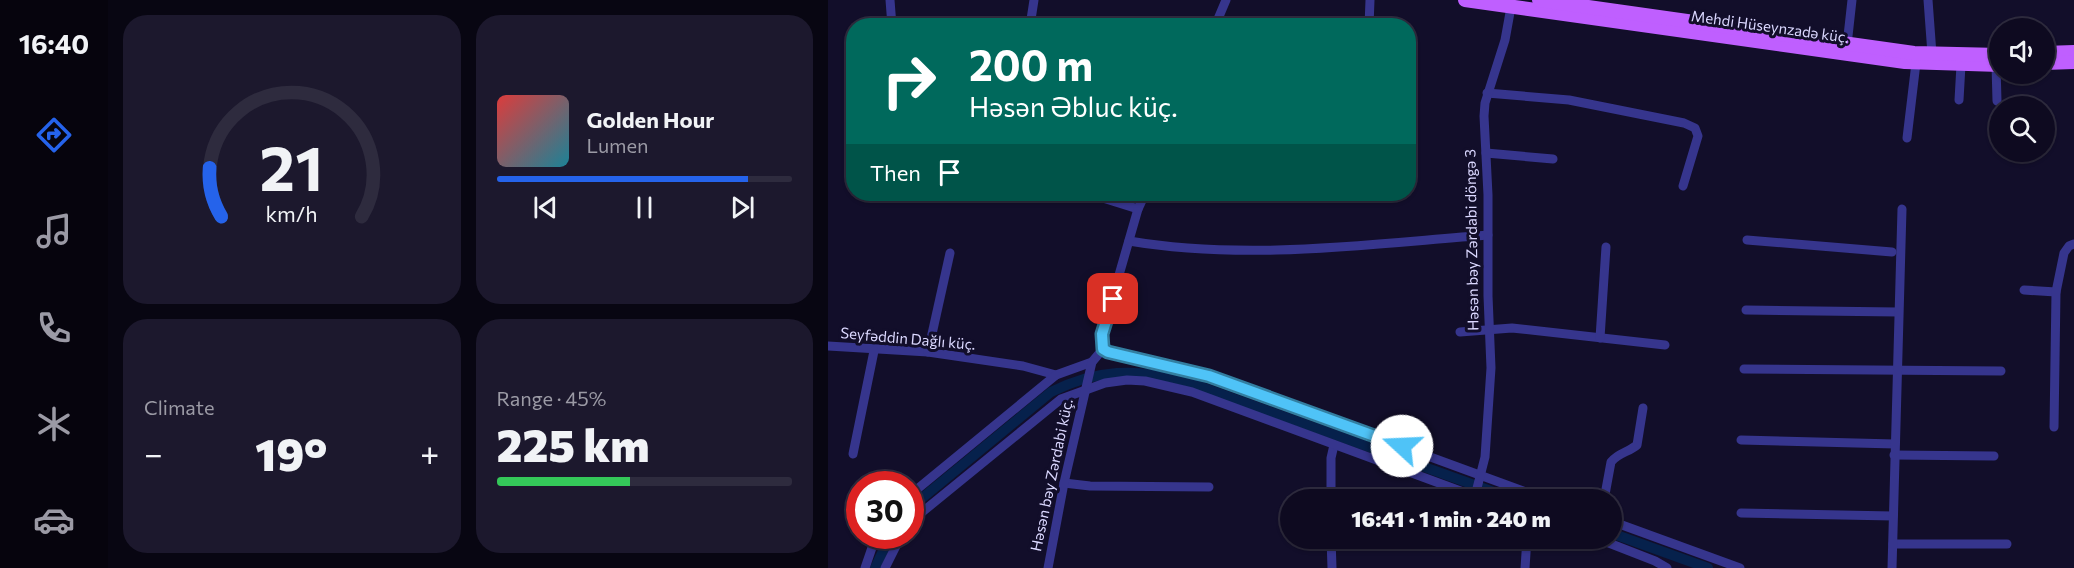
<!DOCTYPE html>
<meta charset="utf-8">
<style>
body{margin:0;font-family:Commissioner,sans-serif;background:#1c182d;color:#f1f3f6;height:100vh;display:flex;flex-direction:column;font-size:22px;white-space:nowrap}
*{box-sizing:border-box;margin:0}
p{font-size:20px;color:#9b9aa5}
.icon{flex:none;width:33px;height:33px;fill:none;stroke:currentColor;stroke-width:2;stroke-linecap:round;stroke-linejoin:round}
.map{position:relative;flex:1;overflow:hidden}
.details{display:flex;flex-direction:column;gap:15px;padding:15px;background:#080612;width:720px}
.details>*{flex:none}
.hud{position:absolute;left:18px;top:18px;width:570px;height:183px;border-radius:24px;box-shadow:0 2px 4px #0004,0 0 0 2px #2e2b3e;background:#00695c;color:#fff;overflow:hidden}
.buttons{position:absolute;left:1161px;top:18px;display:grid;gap:12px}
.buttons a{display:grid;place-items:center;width:66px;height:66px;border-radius:50%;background:#0e0a20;box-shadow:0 2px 4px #0004,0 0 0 2px #2e2b3e;font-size:30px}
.speed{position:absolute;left:18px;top:471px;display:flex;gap:12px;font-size:30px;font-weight:700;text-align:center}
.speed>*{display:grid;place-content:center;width:78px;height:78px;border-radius:50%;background:#0e0a20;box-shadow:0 2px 4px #0004,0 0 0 2px #2e2b3e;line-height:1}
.speed .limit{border:9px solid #d22;background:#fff;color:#111}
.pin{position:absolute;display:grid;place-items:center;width:51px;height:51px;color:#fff;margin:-26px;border-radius:12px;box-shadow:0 3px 9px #0006}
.me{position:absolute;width:66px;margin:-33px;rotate:290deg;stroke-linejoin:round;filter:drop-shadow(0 0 4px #0008)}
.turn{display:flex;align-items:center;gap:21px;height:126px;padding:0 24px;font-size:27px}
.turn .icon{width:78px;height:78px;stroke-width:2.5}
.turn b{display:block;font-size:42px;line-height:51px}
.then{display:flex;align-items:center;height:57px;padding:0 24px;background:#0003;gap:12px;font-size:22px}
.big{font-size:45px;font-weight:800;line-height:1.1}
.details .widget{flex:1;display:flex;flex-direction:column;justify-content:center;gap:9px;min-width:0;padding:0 21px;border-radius:24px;background:#1c182d}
.details .dial{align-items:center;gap:0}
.dial svg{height:156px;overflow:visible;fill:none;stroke:#2e2b3e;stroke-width:7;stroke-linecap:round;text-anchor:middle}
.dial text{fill:#f1f3f6;stroke:none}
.song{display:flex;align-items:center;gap:18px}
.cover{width:72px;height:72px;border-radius:9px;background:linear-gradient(135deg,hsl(0 70% 55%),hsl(190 70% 35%))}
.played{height:6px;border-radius:3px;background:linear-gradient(90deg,#2563eb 85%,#2e2b3e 85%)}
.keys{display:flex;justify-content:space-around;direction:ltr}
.heat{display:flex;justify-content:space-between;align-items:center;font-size:33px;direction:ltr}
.charge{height:9px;border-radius:4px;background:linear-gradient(90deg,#34c759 45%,#2e2b3e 0)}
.details .tiles{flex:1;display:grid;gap:15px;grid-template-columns:repeat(2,1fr)}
.trip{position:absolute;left:452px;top:489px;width:342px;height:60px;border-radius:30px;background:#0e0a20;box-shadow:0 2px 4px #0004,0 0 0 2px #2e2b3e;font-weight:800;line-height:60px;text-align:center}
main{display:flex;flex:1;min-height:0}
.tabs{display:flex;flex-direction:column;width:108px;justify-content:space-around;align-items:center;background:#06040d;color:#9b9aa5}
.tabs .icon{width:42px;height:42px}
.tabs .on{color:#2563eb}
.tabs b{font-size:27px;color:#f1f3f6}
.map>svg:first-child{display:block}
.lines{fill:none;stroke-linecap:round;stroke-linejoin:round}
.canal{stroke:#06214c;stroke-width:10}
.street{stroke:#36358d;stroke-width:9}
.primary{stroke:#bf5fff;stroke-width:14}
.route-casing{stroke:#337fa1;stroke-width:15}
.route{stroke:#4fc3f7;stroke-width:10}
.labels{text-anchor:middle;stroke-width:6;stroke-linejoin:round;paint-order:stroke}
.street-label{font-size:15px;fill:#dbd8ff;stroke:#120e2a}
</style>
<main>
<nav class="tabs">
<b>16:40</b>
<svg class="icon on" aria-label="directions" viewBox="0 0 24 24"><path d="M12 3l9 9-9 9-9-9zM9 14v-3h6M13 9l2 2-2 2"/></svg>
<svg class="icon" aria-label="music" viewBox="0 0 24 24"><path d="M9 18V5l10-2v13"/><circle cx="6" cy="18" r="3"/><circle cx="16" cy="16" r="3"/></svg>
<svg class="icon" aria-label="phone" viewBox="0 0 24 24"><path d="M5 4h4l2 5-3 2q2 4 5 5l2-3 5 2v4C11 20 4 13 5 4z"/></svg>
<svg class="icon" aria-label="climate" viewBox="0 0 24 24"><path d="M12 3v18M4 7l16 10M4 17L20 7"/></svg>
<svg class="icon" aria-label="car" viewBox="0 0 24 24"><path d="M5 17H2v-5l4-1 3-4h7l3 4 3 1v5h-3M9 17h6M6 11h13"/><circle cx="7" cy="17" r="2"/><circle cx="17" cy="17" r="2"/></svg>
</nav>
<section class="details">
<div class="tiles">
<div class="widget dial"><svg viewBox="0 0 100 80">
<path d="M14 69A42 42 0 1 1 86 69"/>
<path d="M14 69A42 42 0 0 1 8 44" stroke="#2563eb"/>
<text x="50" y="56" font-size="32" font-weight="700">21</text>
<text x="50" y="72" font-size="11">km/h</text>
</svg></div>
<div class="widget">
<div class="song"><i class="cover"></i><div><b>Golden Hour</b><p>Lumen</p></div></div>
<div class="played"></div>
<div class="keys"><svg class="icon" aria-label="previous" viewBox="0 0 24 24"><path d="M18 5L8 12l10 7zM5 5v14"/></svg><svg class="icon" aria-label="pause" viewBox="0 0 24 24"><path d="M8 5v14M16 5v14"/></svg><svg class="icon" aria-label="next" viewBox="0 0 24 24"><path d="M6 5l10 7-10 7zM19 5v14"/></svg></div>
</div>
<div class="widget"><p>Climate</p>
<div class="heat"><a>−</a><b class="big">19°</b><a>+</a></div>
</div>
<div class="widget"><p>Range · 45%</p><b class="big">225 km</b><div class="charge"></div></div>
</div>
</section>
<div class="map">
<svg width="1246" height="568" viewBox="0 0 1246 568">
<rect width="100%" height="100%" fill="#120e2a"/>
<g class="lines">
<g class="canal">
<path d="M82,508L223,392C269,369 308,368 357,381L688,500"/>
<polyline points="783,533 880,568"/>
<polyline points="47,568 62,536"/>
</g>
<g class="street">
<polyline points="62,0 64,26"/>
<polyline points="1100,0 1104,54"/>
<polyline points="203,20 233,26"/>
<polyline points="202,26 206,0"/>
<polyline points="387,26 398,0"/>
<polyline points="541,26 542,0"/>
<polyline points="1019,45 1024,0"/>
<polyline points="1168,65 1169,101"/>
<polyline points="659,93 741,100 856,123 867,128 870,136 855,186"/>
<polyline points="1131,100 1133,65"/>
<polyline points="1079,138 1088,63"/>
<polyline points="658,153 725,159"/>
<polyline points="262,194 310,209"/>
<polyline points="919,240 1064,252"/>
<path d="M301,241C420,261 541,244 660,235"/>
<polyline points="1196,290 1228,292"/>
<polyline points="918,310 1070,312"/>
<polyline points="632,332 684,328 837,345"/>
<polyline points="772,338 778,247"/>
<polyline points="0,346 100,352 195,366 228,375"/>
<polyline points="275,349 287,355 381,376 720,500"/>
<polyline points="275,349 274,334 310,209 317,194"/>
<polyline points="100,352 122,253"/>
<polyline points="916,369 1173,371"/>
<polyline points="1226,427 1228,292 1236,253 1241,246 1246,244"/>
<polyline points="913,440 1067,444"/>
<polyline points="25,454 46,351"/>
<polyline points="1066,455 1166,456"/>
<polyline points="236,483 262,486 381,487"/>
<polyline points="82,495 228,375 264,362 275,349"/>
<polyline points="647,496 657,457 663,368 660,296 660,195 656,116 657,103 677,40 683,7"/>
<polyline points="503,500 503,458 506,445"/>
<path d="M776,500L783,462C790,453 801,452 809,445L815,408"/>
<polyline points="913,513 1065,516"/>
<polyline points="783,521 912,568"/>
<polyline points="82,522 233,399 277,383 299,380 317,381 364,392 657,500"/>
<polyline points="503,538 504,568"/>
<polyline points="768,538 827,561 839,568"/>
<polyline points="1065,544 1179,544"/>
<polyline points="37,568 48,536"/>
<polyline points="57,568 73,536"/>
<polyline points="220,568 236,483 264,362"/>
<polyline points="697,568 699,538"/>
<polyline points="1064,568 1074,209"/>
</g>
<g class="primary">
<polyline points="637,0 1077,62 1172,65"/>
<polyline points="711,0 1086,53 1172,55"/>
<polyline points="1216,53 1246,52"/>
<polyline points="1216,63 1246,62"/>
</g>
</g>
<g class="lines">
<g class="route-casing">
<polyline id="route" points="285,299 274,334 275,349 280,352 381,376 574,446"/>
</g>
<use href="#route" class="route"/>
</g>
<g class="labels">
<g class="street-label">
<text transform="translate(942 27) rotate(8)" y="5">Mehdi Hüseynzadə küç.</text>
<text transform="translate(644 240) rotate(-91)" y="5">Həsən bəy Zərdabi döngə 3</text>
<text transform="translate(80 339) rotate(5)" y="5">Seyfəddin Dağlı küç.</text>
<text transform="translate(224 475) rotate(-78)" y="5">Həsən bəy Zərdabi küç.</text>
</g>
</g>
</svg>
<div class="buttons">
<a><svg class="icon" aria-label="sound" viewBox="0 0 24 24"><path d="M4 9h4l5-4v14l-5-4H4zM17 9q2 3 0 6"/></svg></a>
<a><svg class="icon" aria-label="search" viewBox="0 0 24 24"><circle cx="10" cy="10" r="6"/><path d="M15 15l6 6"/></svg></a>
</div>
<div class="speed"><div class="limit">30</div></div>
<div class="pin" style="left:285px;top:299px;background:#d93025"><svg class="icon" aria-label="arrive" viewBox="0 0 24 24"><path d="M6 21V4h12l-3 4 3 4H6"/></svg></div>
<svg class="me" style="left:574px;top:446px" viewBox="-20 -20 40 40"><circle r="19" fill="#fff"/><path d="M0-13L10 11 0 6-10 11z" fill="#4fc3f7"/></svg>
<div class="trip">16:41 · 1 min · 240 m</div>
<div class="hud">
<div class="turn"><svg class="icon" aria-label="right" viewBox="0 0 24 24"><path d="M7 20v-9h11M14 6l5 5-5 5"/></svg><div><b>200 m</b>Həsən Əbluc küç.</div></div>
<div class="then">Then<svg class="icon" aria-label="arrive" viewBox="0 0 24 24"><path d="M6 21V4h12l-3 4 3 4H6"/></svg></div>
</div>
</div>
</main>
